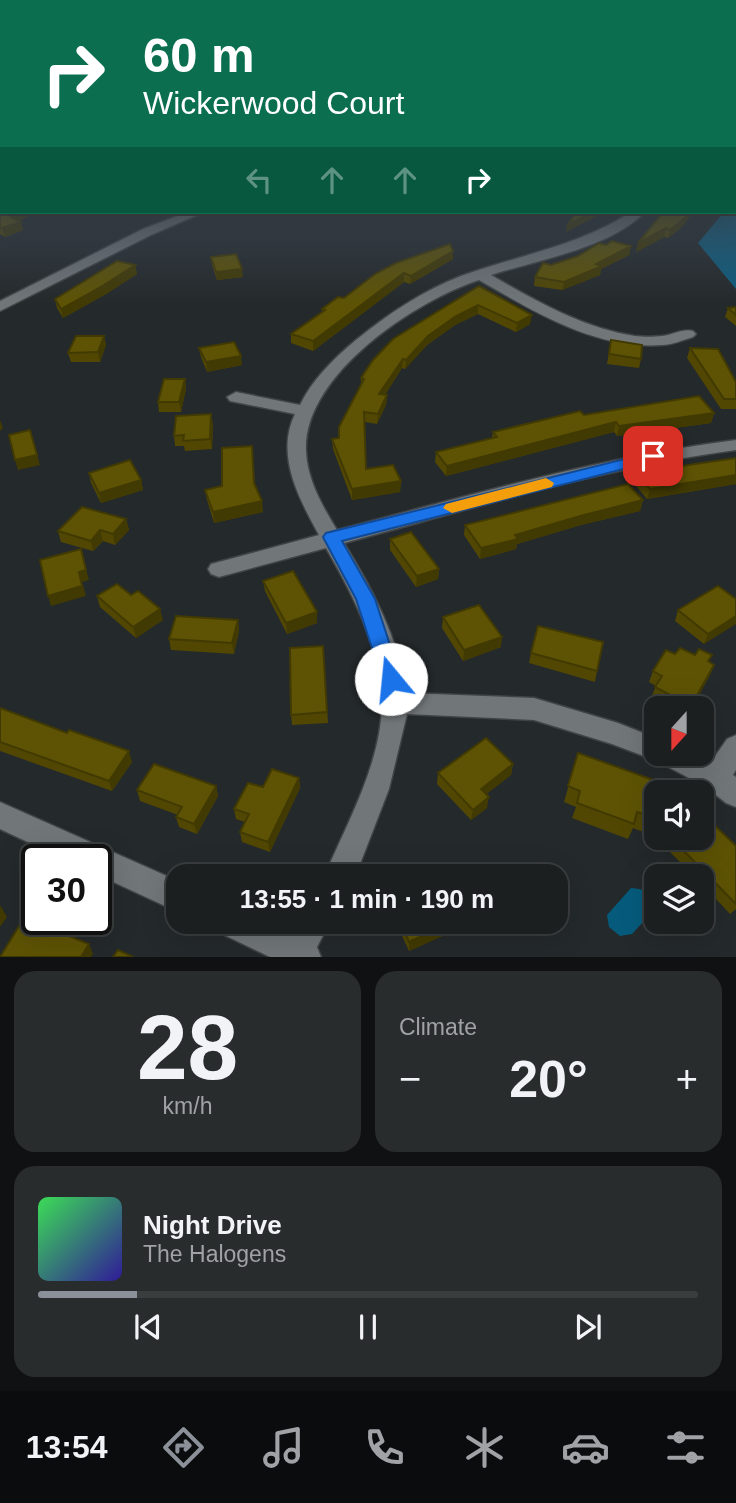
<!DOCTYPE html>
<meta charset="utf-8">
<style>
body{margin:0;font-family:Helvetica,sans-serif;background:#282c2d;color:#f1f3f6;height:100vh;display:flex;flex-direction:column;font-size:26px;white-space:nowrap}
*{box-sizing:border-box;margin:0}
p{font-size:23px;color:#a0a2a5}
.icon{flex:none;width:38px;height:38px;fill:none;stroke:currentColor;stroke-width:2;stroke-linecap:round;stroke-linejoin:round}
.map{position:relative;height:957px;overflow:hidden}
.panel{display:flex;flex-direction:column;gap:14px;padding:14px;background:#0f1112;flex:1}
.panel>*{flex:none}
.guide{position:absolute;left:0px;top:0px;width:737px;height:214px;box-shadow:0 7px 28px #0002,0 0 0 2px #393d3e;background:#0b6e4f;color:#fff;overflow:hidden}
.needle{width:46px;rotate:201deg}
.controls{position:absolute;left:644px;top:696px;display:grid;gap:14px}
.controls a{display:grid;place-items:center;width:70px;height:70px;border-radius:14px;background:#1b1f20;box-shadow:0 7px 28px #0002,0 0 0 2px #393d3e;font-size:35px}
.speed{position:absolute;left:21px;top:844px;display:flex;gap:14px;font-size:35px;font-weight:700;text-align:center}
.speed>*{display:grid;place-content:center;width:91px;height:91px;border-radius:50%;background:#1b1f20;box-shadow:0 7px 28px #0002,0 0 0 2px #393d3e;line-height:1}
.speed .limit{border:4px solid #111;border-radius:10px;background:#fff;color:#111}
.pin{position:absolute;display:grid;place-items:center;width:60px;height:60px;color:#fff;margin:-30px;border-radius:14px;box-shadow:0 4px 10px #0006}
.me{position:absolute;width:77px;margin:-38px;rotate:343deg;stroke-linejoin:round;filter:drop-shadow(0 0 5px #0008)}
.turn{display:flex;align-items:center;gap:24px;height:147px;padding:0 28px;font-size:32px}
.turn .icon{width:91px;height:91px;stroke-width:2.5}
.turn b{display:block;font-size:49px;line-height:60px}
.lanes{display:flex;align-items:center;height:66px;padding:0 28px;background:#0003;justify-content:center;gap:35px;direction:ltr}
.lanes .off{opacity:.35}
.big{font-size:52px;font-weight:700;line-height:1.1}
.panel .widget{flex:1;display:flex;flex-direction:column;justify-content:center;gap:10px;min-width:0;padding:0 24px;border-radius:21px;background:#282c2d}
.panel .dial{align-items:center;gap:0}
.dial b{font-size:91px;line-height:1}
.song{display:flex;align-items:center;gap:21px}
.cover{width:84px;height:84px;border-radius:10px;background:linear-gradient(135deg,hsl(130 70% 55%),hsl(250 70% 35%))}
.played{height:7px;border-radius:4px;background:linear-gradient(90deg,#8c9099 15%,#393d3e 15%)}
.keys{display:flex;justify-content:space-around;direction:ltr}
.heat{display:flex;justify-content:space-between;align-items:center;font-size:38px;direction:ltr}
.panel .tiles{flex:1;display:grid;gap:14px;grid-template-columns:1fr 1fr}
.widget:last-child{grid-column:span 2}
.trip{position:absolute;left:166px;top:864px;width:402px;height:70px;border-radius:21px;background:#1b1f20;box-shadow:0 7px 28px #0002,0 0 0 2px #393d3e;font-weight:700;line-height:70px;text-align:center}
.menu{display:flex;height:112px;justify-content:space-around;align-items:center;background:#0b0c0d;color:#a0a2a5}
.menu .icon{width:49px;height:49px}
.menu .selected{color:#8c9099}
.menu b{font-size:32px;color:#f1f3f6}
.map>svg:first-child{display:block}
.forest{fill:#0e5e80}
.water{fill:#065b7c}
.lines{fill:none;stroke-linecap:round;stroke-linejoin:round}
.minor-casing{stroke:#404446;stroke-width:3}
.minor{fill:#717679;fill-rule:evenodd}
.wall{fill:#514703}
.shaded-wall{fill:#423a03}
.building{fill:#5e5304;stroke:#423a03;stroke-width:2}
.route{fill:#1a73e8;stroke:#114b97;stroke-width:2}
.slow{fill:#f59e0b}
</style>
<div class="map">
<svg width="736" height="957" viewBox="0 0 736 957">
<rect width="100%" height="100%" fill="#24292b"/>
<polygon class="forest" points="736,198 736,289 698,243 724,212 735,212"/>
<path class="water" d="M631,888C645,889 656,893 656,908L632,934L620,936L609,927L607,915Z"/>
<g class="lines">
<g class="minor-casing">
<g id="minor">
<rect x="0" y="174" width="2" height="6"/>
<polygon points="188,212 204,212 151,235 0,311 0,301 143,229"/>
<path d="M631,212H645C610,248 538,260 491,275C536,301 583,328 635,336C643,337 654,337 662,336C673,335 683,328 693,331L696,334L693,337C683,340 672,345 662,345C596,350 533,311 479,280C415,301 303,375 306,451C307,480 323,507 337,530C469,496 600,457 736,440V450C602,468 474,508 344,543C373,590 398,638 407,693L534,698L618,723L656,738V754H694L711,762L727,739L736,735V770L733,775L736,777V807L726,803L706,787L657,761L612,744L534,720L407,714L389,789L355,877H324C347,823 381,764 382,704C383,652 351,591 326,548L219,577L211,574L208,569L211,564L319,535C299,499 275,455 295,414L230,401L227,397L236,392L300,405C312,380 334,358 356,340C388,314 422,291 461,276C519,255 579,246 631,212Z"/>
<polygon points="0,802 178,881 178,912 96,874 96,859 64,859 0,829"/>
<polygon points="215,922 266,922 290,933 296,922 330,922 317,947 321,957 270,957 220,933"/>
</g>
</g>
<use href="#minor" class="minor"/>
</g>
<g class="wall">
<polygon points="0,192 2,212 35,212 19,221 23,230 5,237 0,234"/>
<polygon points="663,212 683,226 668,238 664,237 636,252"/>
<polygon points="606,245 631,246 629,255 601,269 600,275 562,290 534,286 535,277 551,265 578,256"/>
<polygon points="453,251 453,259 410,284 404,282 313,351 291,343 291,334 322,312 322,309"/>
<polygon points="211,257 243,277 217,280 212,265"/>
<polygon points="135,265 137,274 106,294 63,318 57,308 55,299"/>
<polygon points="479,286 530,324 516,332 478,314 455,325 427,345 405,369 402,368 385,395 387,395 386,405 377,424 365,422 366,469 401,481 400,492 352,500 333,449 332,439 339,438 361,385 361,378"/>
<polygon points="736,307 736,326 725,317 728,308"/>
<polygon points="104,336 106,345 100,362 71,362 68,353"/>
<polygon points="611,340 641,359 639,368 607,364"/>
<polygon points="199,348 242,365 207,372 201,357"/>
<polygon points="690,348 736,382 736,409 721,409 687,358"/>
<polygon points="185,379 186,389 181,412 159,412 158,402"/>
<polygon points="714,413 711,423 617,436 614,432 446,476 435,462 436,452 492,438 493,432 584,415"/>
<polygon points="213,424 212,449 185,451 184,446 175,446 174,436"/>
<polygon points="252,446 255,485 263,512 214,523 207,500 205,490 222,486"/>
<polygon points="736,458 736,484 647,499 636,486 638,476"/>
<polygon points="89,473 141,480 143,490 101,503 91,483"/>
<polygon points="643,500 640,511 581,525 517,544 516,549 480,559 464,535 465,525"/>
<polygon points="126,519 129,530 115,545 103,541 93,551 61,542 58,531"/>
<polygon points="390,539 439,569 438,579 416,587 390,550"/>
<polygon points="263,581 317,612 317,623 287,634 265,591"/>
<polygon points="97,596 163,620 136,638 100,607"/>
<polygon points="736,599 704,644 675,621 678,610"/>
<polygon points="443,617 501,647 463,661 442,628"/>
<polygon points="238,620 239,631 234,654 171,650 169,639"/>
<polygon points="323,646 328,723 292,725 291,715"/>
<polygon points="531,653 597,671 595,682 529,663"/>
<polygon points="675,654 709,662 714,665 710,675 691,709 672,709 651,698 656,686 649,682 653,671"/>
<polygon points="0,708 132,762 112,791 0,751"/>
<polygon points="578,753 652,817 646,833 633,828 628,839 572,818 576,807 564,802"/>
<polygon points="513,764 511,775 486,794 487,808 471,820 437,784 438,773"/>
<polygon points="299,778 300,788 270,852 242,842 240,832 245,822 236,819 234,809 263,787"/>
<polygon points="216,786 218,796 197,834 179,827 176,817 178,815 140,801 137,790"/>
<polygon points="675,842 736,846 736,909 730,914 702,884 702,877 695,877 670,852"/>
<polygon points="398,922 459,922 458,929 409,951 398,927"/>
</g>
<g class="shaded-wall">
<polygon points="20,212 35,212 14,224 21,222 23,230 5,237 2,228 11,217"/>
<polygon points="593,212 605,212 566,232 567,225"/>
<polygon points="689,212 693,212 683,226 668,238 670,230"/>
<polygon points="666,228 664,237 636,252 638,243"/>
<polygon points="631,246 629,255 601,269 600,275 562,290 564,282"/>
<polygon points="453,251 453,259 410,284 411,276"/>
<polygon points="135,265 137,274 106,294 63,318 61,309"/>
<polygon points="242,269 243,277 217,280 216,272"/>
<polygon points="404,273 404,282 313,351 313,341"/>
<polygon points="478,305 478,314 455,325 427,345 405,369 406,360 428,336 456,316"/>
<polygon points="532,315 530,324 516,332 517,323"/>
<polygon points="104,336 106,345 100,362 98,352"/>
<polygon points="241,356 242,365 207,372 206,362"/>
<polygon points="403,359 402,368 379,404 379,394"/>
<polygon points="185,379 186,389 181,412 179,402"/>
<polygon points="387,395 386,405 377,424 378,414"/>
<polygon points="714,413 711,423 617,436 619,426"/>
<polygon points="211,414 213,424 212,449 210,439"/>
<polygon points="0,420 3,428 0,431"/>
<polygon points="616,422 614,432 446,476 447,466"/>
<polygon points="30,430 40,465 18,470 15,460"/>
<polygon points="736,475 736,484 647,499 650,489"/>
<polygon points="141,480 143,490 101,503 99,493"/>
<polygon points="401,481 400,492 352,500 352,489"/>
<polygon points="643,500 640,511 581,525 517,544 516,549 480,559 481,548 515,535 584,515"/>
<polygon points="262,501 263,512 214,523 213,512"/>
<polygon points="126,519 129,530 115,545 113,534"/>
<polygon points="100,530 103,541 93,551 91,541"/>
<polygon points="81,549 89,580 82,582 86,596 51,606 48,596 79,572"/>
<polygon points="439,569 438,579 416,587 417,576"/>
<polygon points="160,609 163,620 136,638 133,627"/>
<polygon points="317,612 317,623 287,634 286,623"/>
<polygon points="736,616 736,624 704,644 708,634"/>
<polygon points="238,620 239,631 234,654 232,643"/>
<polygon points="502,637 501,647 463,661 464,650"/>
<polygon points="714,665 710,675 691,709 690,709"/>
<polygon points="129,751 132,762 112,791 109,781"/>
<polygon points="513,764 511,775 479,800 481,789"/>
<polygon points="299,778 300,788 270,852 268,842"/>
<polygon points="216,786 218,796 197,834 194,824"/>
<polygon points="489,797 487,808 471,820 473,810"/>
<polygon points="0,905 7,917 0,927"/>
<polygon points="452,922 459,922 458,929 409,951 409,942"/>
<polygon points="89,944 93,954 91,957 81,957"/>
</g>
<g class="building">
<polygon points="0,192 2,192 2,212 20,212 11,217 21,222 2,228 0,227"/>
<polygon points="577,212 593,212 567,225"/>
<polygon points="663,212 689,212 685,218 670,230 666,228 638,243"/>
<polygon points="612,241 631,246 596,264 602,266 564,282 535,277 543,263 551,265 578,256 599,243 606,245"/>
<polygon points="450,244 453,251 411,276 404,273 313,341 291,334 325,310 322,309 338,297 344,298 375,274 396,263"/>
<polygon points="236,254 242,269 216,272 211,257"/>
<polygon points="117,261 135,265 104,285 61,309 55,299"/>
<polygon points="479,286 532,315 517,323 478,305 456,316 428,336 406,360 403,359 379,394 387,395 378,414 364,412 366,469 393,465 401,481 352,489 332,439 339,438 339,427 364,379 361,378 373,360 393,339"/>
<polygon points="736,307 736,315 728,308"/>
<polygon points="76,336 104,336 98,352 68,353"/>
<polygon points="611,340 642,345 641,359 609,354"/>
<polygon points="234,342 241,356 206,362 199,348"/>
<polygon points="690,348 718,349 736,382 736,399 724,399"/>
<polygon points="164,379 185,379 179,402 158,402"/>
<polygon points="699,396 714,413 619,426 616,422 447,466 436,452 497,437 493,432 580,411 584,415"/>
<polygon points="211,414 210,439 183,441 184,435 174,436 176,416"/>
<polygon points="30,430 37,455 15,460 9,435"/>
<polygon points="252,446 254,483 262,501 213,512 205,490 222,486 222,448"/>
<polygon points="736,458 736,475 650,489 638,476 688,465"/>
<polygon points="130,460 141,480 99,493 89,473"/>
<polygon points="628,484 643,500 584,515 515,535 518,539 481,548 465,525"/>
<polygon points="82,507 126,519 113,534 100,530 91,541 58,531"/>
<polygon points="411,532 439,569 417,576 390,539"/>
<polygon points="81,549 86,570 79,572 82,586 48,596 40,560"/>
<polygon points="293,571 317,612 286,623 263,581"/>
<polygon points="117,584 131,595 138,591 160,609 133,627 97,596"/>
<polygon points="718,586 736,599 736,616 708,634 678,610"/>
<polygon points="479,605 502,637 464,650 443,617"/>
<polygon points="176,616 238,620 232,643 169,639"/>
<polygon points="538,626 603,642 597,671 531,653"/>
<polygon points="323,646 327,712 291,715 290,648"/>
<polygon points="680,648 695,655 699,649 712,655 708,661 714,665 691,706 655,687 662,676 653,671 666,650 675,654"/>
<polygon points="0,708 67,733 69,730 129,751 109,781 0,742"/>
<polygon points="486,738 513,764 481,789 489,797 473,810 438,773"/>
<polygon points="578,753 659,782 652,817 637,812 634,824 577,803 580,791 568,786"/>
<polygon points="154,764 216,786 194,824 176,817 182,807 137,790"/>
<polygon points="272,769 299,778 268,842 240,832 249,814 234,809 248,783 263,787"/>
<polygon points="706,817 736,846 736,904 675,842 679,838 702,838 702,820"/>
<polygon points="432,864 438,877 402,877"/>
<polygon points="24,918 89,944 81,957 0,957"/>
<polygon points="401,922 452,922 409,942"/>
<polygon points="118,950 133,957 113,957"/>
</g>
<linearGradient id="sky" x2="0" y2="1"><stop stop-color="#141718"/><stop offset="0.56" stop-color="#3f4955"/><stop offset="1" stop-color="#3f4955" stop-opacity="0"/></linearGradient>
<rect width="736" height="305" fill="url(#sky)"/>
<polygon class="route" points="653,452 659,453 661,456 659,460 342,541 375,599 401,679 398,685 391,688 384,685 356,599 323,537 326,533"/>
<polygon class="slow" points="546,478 554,483 552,487 452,513 443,508 446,504"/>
</svg>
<div class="controls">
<a><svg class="needle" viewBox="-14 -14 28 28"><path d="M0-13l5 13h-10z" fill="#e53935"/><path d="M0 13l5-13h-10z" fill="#a0a2a5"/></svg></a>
<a><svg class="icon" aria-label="sound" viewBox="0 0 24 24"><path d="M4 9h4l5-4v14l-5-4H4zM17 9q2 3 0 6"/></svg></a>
<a><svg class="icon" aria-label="layers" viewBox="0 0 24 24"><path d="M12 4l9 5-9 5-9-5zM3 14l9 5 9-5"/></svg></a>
</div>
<div class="speed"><div class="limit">30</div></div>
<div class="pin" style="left:653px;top:456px;background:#d93025"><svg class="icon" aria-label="arrive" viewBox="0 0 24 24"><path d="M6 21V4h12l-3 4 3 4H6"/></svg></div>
<svg class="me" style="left:391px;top:679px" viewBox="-20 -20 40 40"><circle r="19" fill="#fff"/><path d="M0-13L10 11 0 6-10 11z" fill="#1a73e8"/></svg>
<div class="trip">13:55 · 1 min · 190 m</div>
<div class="guide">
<div class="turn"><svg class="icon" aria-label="right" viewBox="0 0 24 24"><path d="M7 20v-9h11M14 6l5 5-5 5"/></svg><div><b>60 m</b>Wickerwood Court</div></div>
<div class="lanes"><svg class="icon off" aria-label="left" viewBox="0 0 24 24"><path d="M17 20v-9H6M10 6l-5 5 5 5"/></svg><svg class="icon off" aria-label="ahead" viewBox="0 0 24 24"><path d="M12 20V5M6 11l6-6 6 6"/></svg><svg class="icon off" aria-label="ahead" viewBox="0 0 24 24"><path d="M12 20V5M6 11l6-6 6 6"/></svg><svg class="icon" aria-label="right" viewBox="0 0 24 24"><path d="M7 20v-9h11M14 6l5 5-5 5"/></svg></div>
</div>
</div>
<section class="panel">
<div class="tiles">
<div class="widget dial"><b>28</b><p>km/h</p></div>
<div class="widget"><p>Climate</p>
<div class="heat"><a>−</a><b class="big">20°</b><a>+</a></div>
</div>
<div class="widget">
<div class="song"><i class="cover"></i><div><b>Night Drive</b><p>The Halogens</p></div></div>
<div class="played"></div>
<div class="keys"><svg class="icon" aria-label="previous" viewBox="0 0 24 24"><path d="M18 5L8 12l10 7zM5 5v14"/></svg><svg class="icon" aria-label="pause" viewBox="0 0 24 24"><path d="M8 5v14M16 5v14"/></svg><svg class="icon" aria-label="next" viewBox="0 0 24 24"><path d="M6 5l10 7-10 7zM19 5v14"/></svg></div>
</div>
</div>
</section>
<nav class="menu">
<b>13:54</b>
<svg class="icon selected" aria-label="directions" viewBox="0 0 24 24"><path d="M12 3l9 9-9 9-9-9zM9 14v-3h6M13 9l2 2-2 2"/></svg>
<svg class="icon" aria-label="music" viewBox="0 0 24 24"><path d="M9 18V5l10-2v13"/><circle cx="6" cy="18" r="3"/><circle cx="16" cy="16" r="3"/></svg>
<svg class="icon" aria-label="phone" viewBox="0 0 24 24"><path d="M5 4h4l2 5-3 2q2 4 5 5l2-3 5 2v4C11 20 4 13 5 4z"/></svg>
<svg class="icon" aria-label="climate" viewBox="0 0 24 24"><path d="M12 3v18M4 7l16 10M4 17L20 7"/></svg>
<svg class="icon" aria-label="car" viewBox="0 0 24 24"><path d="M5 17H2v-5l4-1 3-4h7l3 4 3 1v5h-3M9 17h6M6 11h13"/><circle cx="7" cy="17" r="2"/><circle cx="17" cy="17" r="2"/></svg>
<svg class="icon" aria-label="filters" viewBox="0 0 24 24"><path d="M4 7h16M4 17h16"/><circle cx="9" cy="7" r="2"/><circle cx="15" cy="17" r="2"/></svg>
</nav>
